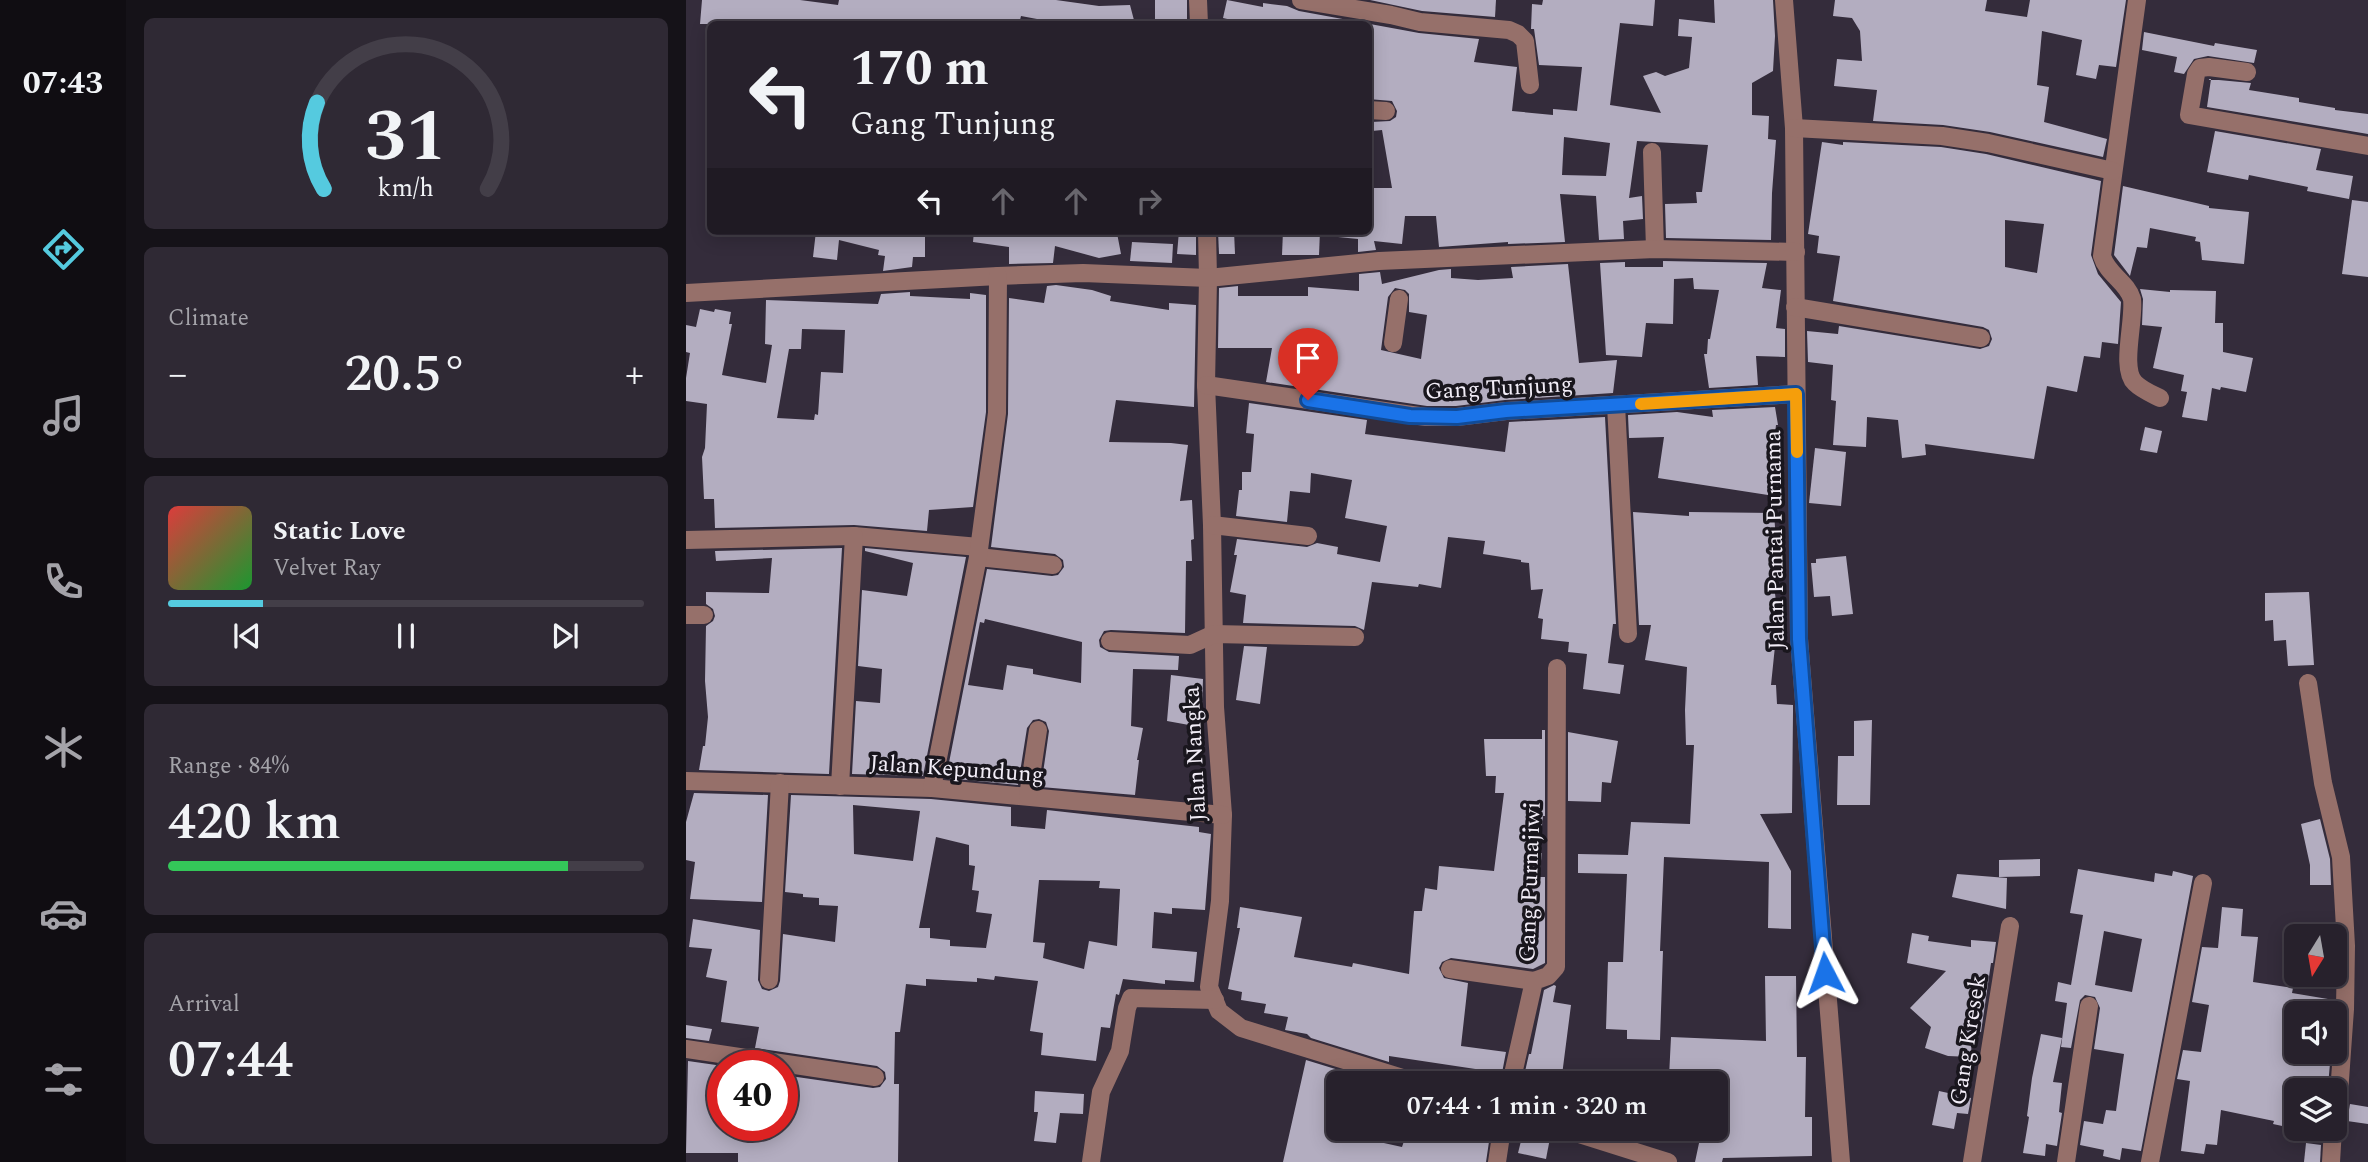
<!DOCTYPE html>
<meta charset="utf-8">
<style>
body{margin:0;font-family:Spectral,serif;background:#2f2934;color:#f1f3f6;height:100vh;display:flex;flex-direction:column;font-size:26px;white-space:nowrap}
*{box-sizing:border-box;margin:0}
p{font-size:23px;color:#a4a3a9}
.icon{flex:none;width:38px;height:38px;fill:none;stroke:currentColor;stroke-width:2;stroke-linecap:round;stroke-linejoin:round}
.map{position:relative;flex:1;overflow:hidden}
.details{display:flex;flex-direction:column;gap:18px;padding:18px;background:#151218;width:560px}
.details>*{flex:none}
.guide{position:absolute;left:21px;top:21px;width:665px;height:214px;border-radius:10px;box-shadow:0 4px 18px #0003,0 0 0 2px #433e48;background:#27212c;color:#f1f3f6;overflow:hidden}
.needle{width:46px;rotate:191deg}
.controls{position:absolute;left:1598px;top:924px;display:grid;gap:14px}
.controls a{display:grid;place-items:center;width:63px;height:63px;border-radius:10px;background:#27212c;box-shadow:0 4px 18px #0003,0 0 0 2px #433e48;font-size:35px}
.speed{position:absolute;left:21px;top:1050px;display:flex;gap:14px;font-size:35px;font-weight:700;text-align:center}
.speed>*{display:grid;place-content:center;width:91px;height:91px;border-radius:50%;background:#27212c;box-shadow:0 4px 18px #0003,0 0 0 2px #433e48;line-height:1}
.speed .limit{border:10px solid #d22;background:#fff;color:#111}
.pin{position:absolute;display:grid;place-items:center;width:60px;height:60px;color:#fff;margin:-72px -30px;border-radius:50% 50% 50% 0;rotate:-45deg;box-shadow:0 0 7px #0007}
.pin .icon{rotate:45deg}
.me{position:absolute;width:77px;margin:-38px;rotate:356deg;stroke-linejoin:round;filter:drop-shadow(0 0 5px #0008)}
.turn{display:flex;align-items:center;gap:24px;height:147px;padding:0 28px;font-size:32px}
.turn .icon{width:91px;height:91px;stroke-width:2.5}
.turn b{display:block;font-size:49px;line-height:60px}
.lanes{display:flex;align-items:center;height:66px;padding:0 28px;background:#0003;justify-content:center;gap:35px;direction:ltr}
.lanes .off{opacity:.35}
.big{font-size:52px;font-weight:600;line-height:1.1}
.details .card{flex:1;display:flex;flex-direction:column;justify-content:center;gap:10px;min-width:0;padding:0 24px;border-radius:10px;background:#2f2934}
.details .dial{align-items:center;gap:0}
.dial svg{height:182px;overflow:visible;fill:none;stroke:#433e48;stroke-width:7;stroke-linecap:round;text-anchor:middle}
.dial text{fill:#f1f3f6;stroke:none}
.song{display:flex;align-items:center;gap:21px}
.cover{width:84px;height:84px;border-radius:10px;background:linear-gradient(135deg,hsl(0 70% 55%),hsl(130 70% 35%))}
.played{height:7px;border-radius:4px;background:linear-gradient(90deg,#55cadf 20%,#433e48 20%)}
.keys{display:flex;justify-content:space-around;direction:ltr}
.heat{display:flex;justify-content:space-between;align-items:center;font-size:38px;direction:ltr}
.charge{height:10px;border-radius:5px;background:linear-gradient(90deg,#34c759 84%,#433e48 0)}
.trip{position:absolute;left:640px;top:1071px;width:402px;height:70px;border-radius:10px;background:#27212c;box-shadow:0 4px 18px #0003,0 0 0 2px #433e48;font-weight:600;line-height:70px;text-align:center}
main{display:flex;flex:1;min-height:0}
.tab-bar{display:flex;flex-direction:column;width:126px;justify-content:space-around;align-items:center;background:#100d12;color:#a4a3a9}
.tab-bar .icon{width:49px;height:49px}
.tab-bar .active{color:#55cadf}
.tab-bar b{font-size:32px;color:#f1f3f6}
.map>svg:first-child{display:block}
.building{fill:#b3adc0;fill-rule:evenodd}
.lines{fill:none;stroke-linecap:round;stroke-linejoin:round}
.minor{stroke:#96706a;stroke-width:18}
.route-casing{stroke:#114b97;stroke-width:18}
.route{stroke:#1a73e8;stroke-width:12}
.slow{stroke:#f59e0b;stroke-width:12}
.labels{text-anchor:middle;stroke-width:7;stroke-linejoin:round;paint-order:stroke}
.street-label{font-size:23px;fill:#f2edf7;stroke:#19161d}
</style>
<main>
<nav class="tab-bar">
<b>07:43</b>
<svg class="icon active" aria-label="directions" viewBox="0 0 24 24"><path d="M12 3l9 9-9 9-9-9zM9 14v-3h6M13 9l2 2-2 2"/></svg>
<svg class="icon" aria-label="music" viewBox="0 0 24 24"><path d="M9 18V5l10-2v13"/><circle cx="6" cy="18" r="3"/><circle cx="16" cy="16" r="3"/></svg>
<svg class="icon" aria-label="phone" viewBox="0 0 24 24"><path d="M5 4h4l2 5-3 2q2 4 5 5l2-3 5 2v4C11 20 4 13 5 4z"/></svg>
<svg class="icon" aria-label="climate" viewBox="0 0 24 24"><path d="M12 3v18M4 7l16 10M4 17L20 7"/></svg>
<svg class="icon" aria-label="car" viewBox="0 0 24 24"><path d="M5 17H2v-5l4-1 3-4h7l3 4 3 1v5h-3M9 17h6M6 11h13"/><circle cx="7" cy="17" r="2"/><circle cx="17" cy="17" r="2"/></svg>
<svg class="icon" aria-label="filters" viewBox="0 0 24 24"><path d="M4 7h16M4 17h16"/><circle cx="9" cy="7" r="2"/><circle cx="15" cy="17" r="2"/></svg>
</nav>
<section class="details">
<div class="card dial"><svg viewBox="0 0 100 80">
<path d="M14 69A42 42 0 1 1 86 69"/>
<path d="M14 69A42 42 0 0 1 11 31" stroke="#55cadf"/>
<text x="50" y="56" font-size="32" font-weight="700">31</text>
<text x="50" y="72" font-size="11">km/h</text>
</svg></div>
<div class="card"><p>Climate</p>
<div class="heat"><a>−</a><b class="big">20.5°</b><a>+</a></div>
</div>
<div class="card">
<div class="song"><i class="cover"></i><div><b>Static Love</b><p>Velvet Ray</p></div></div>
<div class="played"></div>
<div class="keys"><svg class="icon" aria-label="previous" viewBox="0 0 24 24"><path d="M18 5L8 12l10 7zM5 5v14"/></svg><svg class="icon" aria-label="pause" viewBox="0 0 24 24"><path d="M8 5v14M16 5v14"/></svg><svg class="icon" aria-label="next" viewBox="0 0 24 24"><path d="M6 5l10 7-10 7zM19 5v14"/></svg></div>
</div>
<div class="card"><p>Range · 84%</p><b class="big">420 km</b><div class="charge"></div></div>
<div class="card"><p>Arrival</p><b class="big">07:44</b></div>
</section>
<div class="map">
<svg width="1682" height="1162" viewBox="0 0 1682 1162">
<rect width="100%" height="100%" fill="#342c3b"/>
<g class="building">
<polygon points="16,0 114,0 152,5 153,0 370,0 413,6 444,5 449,24 367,24 367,22 335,16 333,24 14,24"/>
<polygon points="469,0 501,0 501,21 469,20"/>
<path d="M541,0L577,7V3L601,6L613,11L733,33L793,39L788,62L831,67L826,111L867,115V109L891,111L896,67L853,65L848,29H845L846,4L856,5L857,0H969L967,26L934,23L924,105L975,113L957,76L970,72L979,76L1003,68L1006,37L992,36L993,19L1029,23L1028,0H1087L1089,36L1087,71L1066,83V115L1083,116L1082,139L1090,140L1086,193L1085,240L980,238L979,204L1011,203L1010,192H1016L1022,145L951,141L943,198L956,196L957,219L937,221L938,239L913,240L910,196L874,194L879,242L822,244V242L753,247L750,216H719L716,244L688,241L690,250L672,252V239L652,237L669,231H682V188H706L696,130L686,131L685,122L704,121L710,117L711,111L706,101L682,99V24H563L537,18ZM878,137L924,143L920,176L876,175Z"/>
<polygon points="684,0 810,0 809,17 736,11"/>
<polygon points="1149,0 1301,0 1299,11 1341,17 1344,0 1440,0 1430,67 1413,65 1410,79 1390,75 1396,40 1356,31 1351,85 1363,87 1358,122 1421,139 1417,157 1304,132 1257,125 1187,121 1191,90 1148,86 1151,59 1176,61 1174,31 1166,18 1147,16"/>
<polygon points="1458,32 1528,46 1529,43 1571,50 1568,63 1522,56 1508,59 1498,74 1488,72 1491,57 1456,50"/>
<polygon points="1522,79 1565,83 1563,90 1613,98 1613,102 1649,108 1649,110 1682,114 1682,134 1521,107 1525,79"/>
<polygon points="1529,131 1635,149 1630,170 1667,176 1663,199 1621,191 1622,187 1563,175 1562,180 1521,172"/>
<path d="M1136,142L1157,145V142L1255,147L1300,154L1415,181L1405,255L1412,274L1435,302L1432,344L1416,342L1414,358L1398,356L1391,392L1361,386L1348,459L1239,444L1240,455L1216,458L1212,420L1181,417L1180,447L1147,445L1150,401L1145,400L1147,365L1122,362L1121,331L1152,334L1153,326L1294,349L1303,346L1306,339L1303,330L1297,327L1147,301L1154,256L1131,253L1133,236L1122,234ZM1319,220L1358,224L1351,273L1319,267Z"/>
<polygon points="1437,186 1523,206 1523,208 1563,212 1558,264 1516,260 1514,242 1509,241 1510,237 1464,228 1461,248 1451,247 1444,276 1428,255"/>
<polygon points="1666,200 1682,202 1682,277 1656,274"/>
<polygon points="130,231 239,231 239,257 227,257 226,267 197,271 199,256 192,255 193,250 153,240 151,260 127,257"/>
<polygon points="288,231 411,231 409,237 431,233 435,254 413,258 369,246 367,263 323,264 323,247 287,242"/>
<polygon points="493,231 510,231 510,255 491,254"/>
<polygon points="532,231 548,231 549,254 533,254"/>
<polygon points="597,231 634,231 633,255 596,255"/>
<polygon points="446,242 487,244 486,263 444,261"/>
<polygon points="977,261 1081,263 1076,288 1095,290 1090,328 1099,329 1099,357 1070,356 1072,385 1023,388 1018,354 1021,354 1022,339 1024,339 1033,290 1008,289 1007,278 988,279 987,324 960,323 956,357 920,355 914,263 939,262 939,267 977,267"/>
<path d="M882,264L893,363L931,360L927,393L819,400L770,406H741L580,382L586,348H532L533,288L552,286V296H622V287L673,291V274L694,272L696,284L753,270L765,269V278L792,280L827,278L825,267ZM709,288L719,290L723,294V312L741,315L735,359L695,350L702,297Z"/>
<path d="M370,285L406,290L425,296L424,301L483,310V303L510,305L508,407L430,400L423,442L485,443L502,445L494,501L506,500L508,539L505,540L506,561H500L499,633L425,630L418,631L413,640L414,647L423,652L493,656L492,670L447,669L445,726L457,728L451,760H453L449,795L355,787L363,731L360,722L353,719L347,720L341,728L332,785L260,778L301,569L366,576L372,575L378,567L377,560L369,554L305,547L322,414L323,298L358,303L361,286ZM299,619L396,642L395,683L347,674V669L321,665L317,690L282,685L294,622L298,623Z"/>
<polygon points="1454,289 1484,292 1484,290 1530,291 1529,323 1537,323 1537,352 1567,358 1560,392 1535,387 1534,390 1526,388 1521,421 1496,417 1501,392 1495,391 1498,375 1467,368 1476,327 1456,325 1457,299"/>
<path d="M224,292V296L284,299V293L300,295V412L287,507L243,510L241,531L168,525L29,528L28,499H18L16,457L19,448L21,404L0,401V378L4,353L0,352V325L10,327L14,309L28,312L29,309L45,312L43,324H46L36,375L80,383L86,345L79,344L80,300L192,304L195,294ZM116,329L159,330L157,373L135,372L132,415L129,414L128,420L91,418L103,349H115Z"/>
<polygon points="563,403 681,420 679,434 819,452 823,422 919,417 930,624 927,624 922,663 938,665 934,694 897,689 901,654 882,652 883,642 855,639 857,619 852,618 857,589 845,590 843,563 835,562 835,560 797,554 799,541 762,537 755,588 733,584 732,587 686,582 678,630 669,626 557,623 560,595 544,592 551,555 548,555 551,539 621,547 631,543 652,547 651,554 694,562 701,526 659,518 666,480 625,473 624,493 604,491 601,522 550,516 553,490 556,490 556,472 565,472 568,434 560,433"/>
<polygon points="1089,407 1092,425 1090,425 1082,495 972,478 978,437 943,438 942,415 991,412 1027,417 1026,410"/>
<polygon points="1459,427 1476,431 1471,453 1454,450"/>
<polygon points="1129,448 1160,452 1155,506 1123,503"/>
<polygon points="947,512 1003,516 1003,512 1088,513 1092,569 1086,570 1092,617 1085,685 1090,685 1091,704 1107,705 1107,712 1106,813 1074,814 1105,871 1105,929 1082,928 1083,862 978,857 974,951 977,951 974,1040 941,1039 941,1030 920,1029 922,962 937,962 941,874 892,873 892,854 942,855 945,822 1004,824 1008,745 1000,745 999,710 1001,667 959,660 965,625 953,625"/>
<polygon points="156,548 143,774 13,770 17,746 19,746 22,717 19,681 20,626 27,621 29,616 27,609 20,604 20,592 83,593 86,558 30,561 29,551"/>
<polygon points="179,548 280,557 237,776 166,774 170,701 194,703 196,669 172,666 176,590 221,596 227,563 179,551"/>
<polygon points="1160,556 1167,614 1146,616 1144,596 1128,597 1125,563 1130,563 1130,559"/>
<polygon points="1623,592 1628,665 1602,666 1600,640 1588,641 1587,620 1579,621 1579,593"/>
<polygon points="558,646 581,647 574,704 550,700"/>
<polygon points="485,675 517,679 516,709 506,708 503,725 481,721"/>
<polygon points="1186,720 1184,805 1151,805 1152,756 1168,756 1168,721"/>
<polygon points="856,730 859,730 859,816 857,816 853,853 856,853 853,877 859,877 859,963 847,969 765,958 756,962 753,968 758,978 782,983 775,1046 820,1052 816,1073 703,1056 703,1062 625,1038 621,1034 599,1030 602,1017 578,1013 580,1004 555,1000 556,992 542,989 554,928 551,928 554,907 616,917 608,957 666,967 667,963 723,974 728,911 736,911 739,888 751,890 753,866 808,871 818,793 809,793 810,776 800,776 798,739 856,739"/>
<polygon points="882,732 932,741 925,783 916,782 915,802 882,801"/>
<polygon points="8,793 82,795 76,902 4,899 9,862 0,860 0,822"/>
<path d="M105,795L245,799L325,807V826L359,829L361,810L513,827V832L525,834L519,910L486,908V914L468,912L466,948L511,952L508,982L479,980V984L437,979L433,995L430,994L424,1028L415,1027L410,1061L355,1055L357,1033L344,1031L352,981L309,976L308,980L291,978V982L240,979V986L220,984L214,1032H209L208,1084H213L212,1162H52V1153H0L2,1061L37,1066V1125H101L104,1076L187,1088L194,1087L200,1079L199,1072L191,1066L69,1048L73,1027L35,1022L41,981L20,977L26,949L3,947L7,919L74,930L72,980L76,989L83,991L92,987L94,981L97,934L149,942L152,906L133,905V898L117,897V894L99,892ZM167,805L234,811L227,861L168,854ZM250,837L283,845V865L289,866L286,890L293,891L290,912L306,914L300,948L264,946V940L244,938V928H233ZM353,880L414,881L413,888L434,889L431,946L403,941L398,969L357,958L359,943L347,942Z"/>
<polygon points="1634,819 1644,859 1645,885 1624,885 1624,865 1615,824"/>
<polygon points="1354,859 1354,876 1313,877 1313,860"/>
<path d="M1392,869L1468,882L1469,873L1486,876L1487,871L1507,876L1455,1151L1436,1148L1434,1160L1417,1156L1418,1150L1394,1145L1398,1121L1417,1124L1420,1110L1430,1111L1438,1054L1408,1049L1414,1008L1409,997L1399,995L1394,1000L1385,1048L1375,1047L1381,1003L1369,1001L1372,982L1385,985L1397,915L1384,913ZM1418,931L1456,939L1446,992L1409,985Z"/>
<polygon points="1271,874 1321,878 1320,909 1266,897"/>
<polygon points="1536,907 1557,909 1555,936 1572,937 1567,982 1607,988 1606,993 1648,1000 1647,1013 1610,1013 1610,1052 1645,1052 1642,1086 1610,1081 1610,1129 1587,1124 1588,1121 1535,1110 1531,1145 1520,1144 1518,1154 1495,1151 1504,1081 1491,1079 1497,1050 1515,1052 1523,1005 1506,1002 1516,947 1532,948"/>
<polygon points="1226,933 1243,936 1242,941 1285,947 1285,940 1310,942 1307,963 1305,963 1295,1032 1286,1031 1285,1057 1262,1056 1239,1048 1245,1027 1224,1008 1260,971 1221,963"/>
<polygon points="1079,976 1110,976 1111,1057 1120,1057 1119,1117 1126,1117 1126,1156 1037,1158 1036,1162 1009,1162 1016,1129 1031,1129 1031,1079 983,1077 985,1037 1080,1041"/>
<polygon points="868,985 870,986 867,1002 885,1005 875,1083 846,1083 847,1077 838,1076 843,1054 845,1054 858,990"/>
<polygon points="0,1025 26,1029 23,1041 0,1038"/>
<polygon points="1355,1034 1376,1038 1367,1082 1376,1083 1373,1112 1376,1113 1371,1146 1360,1144 1359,1156 1337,1153 1343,1117 1341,1116 1346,1078"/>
<polygon points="620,1060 695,1083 653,1083 653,1129 658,1129 657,1134 716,1147 722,1129 772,1129 804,1135 800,1162 597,1162"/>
<polygon points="349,1091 398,1094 397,1114 374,1113 370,1143 348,1141 352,1112 348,1112"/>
<polygon points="1253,1091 1285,1098 1282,1114 1271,1113 1268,1129 1246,1125"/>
<polygon points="1664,1104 1682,1107 1682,1124 1661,1121"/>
<polygon points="837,1133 864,1138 860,1159 832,1153"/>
<polygon points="1620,1143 1635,1145 1634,1162 1618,1162"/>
</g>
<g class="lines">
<g class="minor">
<polyline points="512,0 513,24"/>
<polyline points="615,0 705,15 734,22 823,30 832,34 839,41 844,85"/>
<polyline points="1098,0 1108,128 1113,639 1155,1162"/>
<path d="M1451,0L1416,256C1421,274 1441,282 1446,299C1449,320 1434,369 1449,383C1456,390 1466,394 1474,398"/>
<polyline points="1561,72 1523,67 1514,68 1510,74 1503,115 1682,146"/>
<polyline points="682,110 700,111"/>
<polyline points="1108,128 1256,136 1302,143 1427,171"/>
<polyline points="966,152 969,249"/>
<polyline points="521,231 522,278 520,385 526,525 529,707 537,815 534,901 523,987 533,1011 555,1028 733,1083"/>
<polyline points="0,293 312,276 397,273 522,278 693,261 969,249 1110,252"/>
<polyline points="1109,307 1295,338"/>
<polyline points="707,343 713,299"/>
<polyline points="520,385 740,417 771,417 820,411 1110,394"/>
<polyline points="930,405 942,634"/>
<polyline points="526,525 622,536"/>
<polyline points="168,536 293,547"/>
<polyline points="0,540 168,536 154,786"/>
<polyline points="292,557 367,565"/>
<polyline points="0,615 18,615"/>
<polyline points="424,641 504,645 528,634 669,637"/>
<polyline points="1622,683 1637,783 1655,857 1660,946 1659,1009 1652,1108 1648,1124"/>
<polyline points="0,781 246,788 537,815"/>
<polyline points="246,788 292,557 311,413 312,276"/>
<polyline points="342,796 352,730"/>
<polyline points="764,969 848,981"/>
<polyline points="83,980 94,783"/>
<polyline points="0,1049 189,1077"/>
<polyline points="825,1083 848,981 862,976 870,967 871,668"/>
<polyline points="877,1129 982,1162"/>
<polyline points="405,1162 415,1092 434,1051 441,1008 445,998 529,1000"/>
<polyline points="811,1162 816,1129"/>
<polyline points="1286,1162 1324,926"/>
<polyline points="1380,1162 1403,1006"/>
<polyline points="1464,1162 1517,883"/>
<polyline points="1645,1162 1647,1129"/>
</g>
</g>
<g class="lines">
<g class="route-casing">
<polyline id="route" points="622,400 724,416 771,417 820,411 1110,394 1113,639 1139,973"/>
</g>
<use href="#route" class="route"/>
<polyline class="slow" points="955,404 1110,394 1111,452"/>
</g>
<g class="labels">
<g class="street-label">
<text transform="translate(813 387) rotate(-3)" y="8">Gang Tunjung</text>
<text transform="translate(1088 540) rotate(-91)" y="8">Jalan Pantai Purnama</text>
<text transform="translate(508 754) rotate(-93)" y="8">Jalan Nangka</text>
<text transform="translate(271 768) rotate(4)" y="8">Jalan Kepundung</text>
<text transform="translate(843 882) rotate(-88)" y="8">Gang Purnajiwi</text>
<text transform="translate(1281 1040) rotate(-81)" y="8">Gang Kresek</text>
</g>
</g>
</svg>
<div class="controls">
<a><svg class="needle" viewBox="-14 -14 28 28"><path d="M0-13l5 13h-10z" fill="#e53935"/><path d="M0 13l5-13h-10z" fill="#a4a3a9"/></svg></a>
<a><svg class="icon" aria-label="sound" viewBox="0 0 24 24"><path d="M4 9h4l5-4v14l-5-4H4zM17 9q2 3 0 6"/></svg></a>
<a><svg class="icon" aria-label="layers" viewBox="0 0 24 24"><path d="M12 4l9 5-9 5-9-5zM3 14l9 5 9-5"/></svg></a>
</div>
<div class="speed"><div class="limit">40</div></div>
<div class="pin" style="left:622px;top:400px;background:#d93025"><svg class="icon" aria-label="arrive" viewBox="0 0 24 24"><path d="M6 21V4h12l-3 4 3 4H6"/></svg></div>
<svg class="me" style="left:1139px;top:973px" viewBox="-20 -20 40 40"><path d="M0-17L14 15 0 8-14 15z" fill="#1a73e8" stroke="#fff" stroke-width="4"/></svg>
<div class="trip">07:44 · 1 min · 320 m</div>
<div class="guide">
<div class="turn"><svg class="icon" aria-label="left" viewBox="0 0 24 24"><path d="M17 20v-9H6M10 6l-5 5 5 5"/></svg><div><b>170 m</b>Gang Tunjung</div></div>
<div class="lanes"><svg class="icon" aria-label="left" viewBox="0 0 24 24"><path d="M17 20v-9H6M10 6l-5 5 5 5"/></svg><svg class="icon off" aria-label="ahead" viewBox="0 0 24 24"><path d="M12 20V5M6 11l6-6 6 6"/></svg><svg class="icon off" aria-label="ahead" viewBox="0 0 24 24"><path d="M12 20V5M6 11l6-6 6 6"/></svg><svg class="icon off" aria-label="right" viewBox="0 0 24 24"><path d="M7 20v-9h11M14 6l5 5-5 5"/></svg></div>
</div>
</div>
</main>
